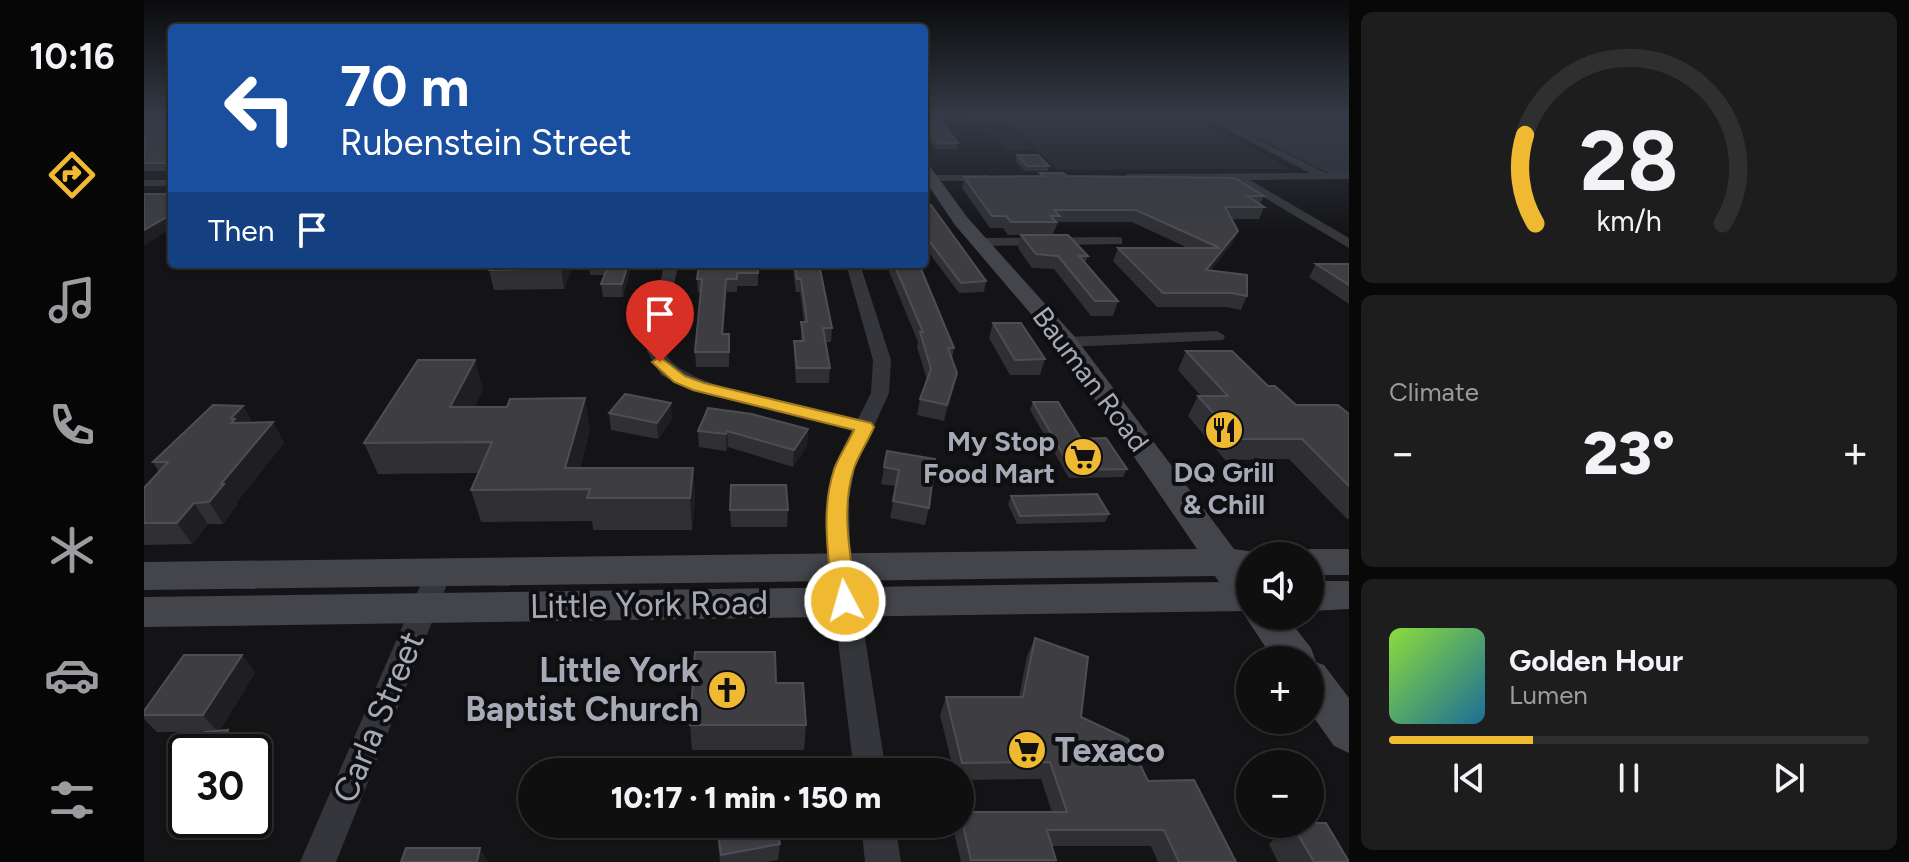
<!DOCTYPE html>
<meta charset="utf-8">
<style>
body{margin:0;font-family:Figtree,sans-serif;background:#1d1d1e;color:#f1f3f6;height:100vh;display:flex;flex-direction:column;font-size:30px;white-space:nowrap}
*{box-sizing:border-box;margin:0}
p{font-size:26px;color:#9b9c9f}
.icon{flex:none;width:44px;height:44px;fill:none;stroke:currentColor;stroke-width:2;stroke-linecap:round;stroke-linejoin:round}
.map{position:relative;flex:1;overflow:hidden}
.details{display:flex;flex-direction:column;gap:12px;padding:12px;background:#080809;width:560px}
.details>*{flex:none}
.top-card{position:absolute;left:24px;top:24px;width:760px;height:244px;border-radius:8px;box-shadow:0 2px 6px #0004,0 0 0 2px #2f2f30;background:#1a4fa0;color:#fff;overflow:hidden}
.buttons{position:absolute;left:1092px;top:542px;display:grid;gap:16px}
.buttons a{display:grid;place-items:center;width:88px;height:88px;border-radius:50%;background:#0f0f10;box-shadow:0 2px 6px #0004,0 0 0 2px #2f2f30;font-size:40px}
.speed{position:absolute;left:24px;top:734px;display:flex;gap:16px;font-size:40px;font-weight:700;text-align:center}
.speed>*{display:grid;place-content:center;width:104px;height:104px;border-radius:50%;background:#0f0f10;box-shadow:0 2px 6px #0004,0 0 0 2px #2f2f30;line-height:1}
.speed .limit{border:4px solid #111;border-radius:12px;background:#fff;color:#111}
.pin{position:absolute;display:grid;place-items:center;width:68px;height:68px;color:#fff;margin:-82px -34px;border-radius:50% 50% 50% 0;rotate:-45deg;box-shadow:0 0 8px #0007}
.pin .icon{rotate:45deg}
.me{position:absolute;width:88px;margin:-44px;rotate:354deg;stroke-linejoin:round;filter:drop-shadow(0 0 6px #0008)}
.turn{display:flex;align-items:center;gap:28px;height:168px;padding:0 40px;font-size:36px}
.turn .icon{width:104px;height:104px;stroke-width:2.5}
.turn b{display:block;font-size:56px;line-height:68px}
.then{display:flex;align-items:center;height:76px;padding:0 40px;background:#0003;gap:16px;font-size:30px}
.big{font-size:60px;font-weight:800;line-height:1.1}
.details .tile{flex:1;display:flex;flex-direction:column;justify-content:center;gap:12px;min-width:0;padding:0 28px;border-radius:12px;background:#1d1d1e}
.details .dial{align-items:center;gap:0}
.dial svg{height:208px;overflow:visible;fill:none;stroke:#2f2f30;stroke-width:7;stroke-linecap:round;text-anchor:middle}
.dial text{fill:#f1f3f6;stroke:none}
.song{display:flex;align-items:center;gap:24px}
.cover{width:96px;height:96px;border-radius:12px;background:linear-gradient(135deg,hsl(90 70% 55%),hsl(200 70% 35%))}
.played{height:8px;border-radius:4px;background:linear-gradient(90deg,#f0b932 30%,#2f2f30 30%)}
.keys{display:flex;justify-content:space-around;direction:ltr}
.heat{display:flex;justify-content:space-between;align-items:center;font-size:44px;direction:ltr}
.trip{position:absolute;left:374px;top:758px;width:456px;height:80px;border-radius:40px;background:#0f0f10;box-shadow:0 2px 6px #0004,0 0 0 2px #2f2f30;font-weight:800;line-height:80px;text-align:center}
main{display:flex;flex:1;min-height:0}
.tab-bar{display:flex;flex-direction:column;width:144px;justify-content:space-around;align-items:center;background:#060606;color:#9b9c9f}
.tab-bar .icon{width:56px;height:56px}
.tab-bar .current{color:#f0b932}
.tab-bar b{font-size:36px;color:#f1f3f6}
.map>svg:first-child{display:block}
.built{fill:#202023}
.green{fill:#1a211c}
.water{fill:#2a323a}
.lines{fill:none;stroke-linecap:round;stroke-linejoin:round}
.street{fill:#35363b;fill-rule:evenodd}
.secondary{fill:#43454b;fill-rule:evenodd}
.wall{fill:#303034}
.shaded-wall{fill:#1f1f22}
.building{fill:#3d3d42;stroke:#4d4e54;stroke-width:2}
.route{fill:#f0b932;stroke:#9c7820;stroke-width:2}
.labels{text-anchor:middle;stroke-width:8;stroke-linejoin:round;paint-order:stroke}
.street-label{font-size:28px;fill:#a6aab6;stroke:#0f0f11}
.poi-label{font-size:28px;font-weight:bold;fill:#a6aab6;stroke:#0f0f11;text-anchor:end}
.near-street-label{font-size:34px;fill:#a6aab6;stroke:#0f0f11}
.near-poi-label{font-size:34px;font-weight:bold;fill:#a6aab6;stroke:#0f0f11;text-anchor:end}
</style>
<main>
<nav class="tab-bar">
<b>10:16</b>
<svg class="icon current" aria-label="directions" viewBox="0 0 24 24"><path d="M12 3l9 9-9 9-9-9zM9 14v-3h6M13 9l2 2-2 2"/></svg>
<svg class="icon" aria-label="music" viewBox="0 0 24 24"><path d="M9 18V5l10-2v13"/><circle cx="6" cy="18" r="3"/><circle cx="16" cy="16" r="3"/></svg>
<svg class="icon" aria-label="phone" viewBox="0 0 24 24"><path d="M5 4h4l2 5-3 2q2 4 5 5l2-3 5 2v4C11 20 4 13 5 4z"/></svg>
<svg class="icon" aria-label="climate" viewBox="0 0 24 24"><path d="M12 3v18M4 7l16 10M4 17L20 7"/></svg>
<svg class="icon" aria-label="car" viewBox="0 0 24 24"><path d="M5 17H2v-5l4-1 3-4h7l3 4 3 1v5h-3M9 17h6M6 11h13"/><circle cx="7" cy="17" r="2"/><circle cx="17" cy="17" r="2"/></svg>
<svg class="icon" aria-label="filters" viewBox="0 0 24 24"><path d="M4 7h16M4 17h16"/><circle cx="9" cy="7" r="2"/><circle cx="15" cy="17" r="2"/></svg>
</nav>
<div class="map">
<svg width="1205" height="862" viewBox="0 0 1205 862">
<rect width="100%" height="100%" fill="#141416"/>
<polygon class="built" points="853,114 1043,114 1147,169 915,170"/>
<polygon class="green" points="819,114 853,114 892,150 864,150 843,129"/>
<polygon class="water" points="1205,114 1205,174 1186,174 1067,115"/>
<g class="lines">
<g class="street">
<polygon points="1053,114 1063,114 1182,173 1205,173 1205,179 1106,180 1205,238 1205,248 1091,180 980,179 979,177 984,174 1166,173"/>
<polygon points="780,175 844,175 849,178 844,181 780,181"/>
<rect x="0" y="180" width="28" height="6"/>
<polygon points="973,237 978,238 978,244 835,246 828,242 835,238"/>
<path d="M520,264H534C531,282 519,335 521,350C525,386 679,411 714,419L727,393L729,360L702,264H716L747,360L745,393L711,468L705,499L706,542L742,772H710L682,542L683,499L689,468L708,430L548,391L517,375L503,351Z"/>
<polygon points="1073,331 1081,336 1079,340 923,347 915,342 923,337"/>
<polygon points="295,562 304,565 308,572 192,862 156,862 282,572 286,565"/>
<polygon points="717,824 751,824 757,862 721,862"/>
</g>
<g class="secondary">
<polygon points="780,164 785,165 823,217 931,337 1090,549 1118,553 1120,556 1106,556 1106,575 1103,582 1106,581 1106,616 1142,616 1167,648 1172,662 1180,665 1205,698 1205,753 1190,746 1166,712 1166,660 1130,660 1101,616 1104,611 0,627 0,597 1075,582 1071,576 0,590 0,562 1053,549 915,347 811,225 780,179"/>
<polygon points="1166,549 1205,549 1205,575 1166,575 1166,556 1152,556"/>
<polygon points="1166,581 1205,581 1205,609 1166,611"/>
</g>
</g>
<g class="wall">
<polygon points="0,114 28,114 28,171 0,171 0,117 5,115 0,116"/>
<polygon points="780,114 814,143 813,149 792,149 780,132"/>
<polygon points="897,114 1020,114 1020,116 903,119"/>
<polygon points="873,155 905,166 904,171 881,171 871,161"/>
<polygon points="896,173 1120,196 1116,204 1120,207 1115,219 1087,219 1094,231 1088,244 1067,270 1103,296 1097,310 1082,307 1013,307 969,261 974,248 1044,248 988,222 914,222 909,234 864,235 859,228 846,228 818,188 820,177 895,177"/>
<polygon points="780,205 842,281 840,292 815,293 780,246"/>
<polygon points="877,235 944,256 941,264 974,301 969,316 947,316 910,269 888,268 874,248"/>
<polygon points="348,264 430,264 420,289 350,290 345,270"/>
<polygon points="445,264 488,264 479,297 459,297 457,284 461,275 446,275"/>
<polygon points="614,264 614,286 593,286 593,292 583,292 579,334 585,334 585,367 552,367 551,352 557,292 554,292 553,279"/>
<polygon points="648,264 675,264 688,328 687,342 682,342 686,368 685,383 652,383 650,356 650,341 657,341 657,322 660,322 656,292 652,292"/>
<polygon points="742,264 775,264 810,348 808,358 810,388 800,421 773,415 776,399 783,380 773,347 774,342"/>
<polygon points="1172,264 1205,264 1205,304 1165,277"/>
<polygon points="849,323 901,359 896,375 866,375 845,338"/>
<polygon points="1042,351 1124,386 1152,405 1205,414 1205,519 1203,519 1145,459 1081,460 1044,416 1054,396 1057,396 1034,370"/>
<polygon points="339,389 330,407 446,428 436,468 549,468 551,500 548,530 449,530 448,521 337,522 327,490 334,473 234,474 220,443"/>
<polygon points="889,402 937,439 983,469 979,477 925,478 886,410"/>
<polygon points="99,406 108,422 129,422 140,443 92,503 93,505 79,524 64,524 48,544 0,545 0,488 15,472 9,462"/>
<polygon points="465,413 528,419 514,439 467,430"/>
<polygon points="664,429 663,446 649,467 584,447 582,451 555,447 554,431"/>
<polygon points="743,451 785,508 781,525 746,518 752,486 737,484"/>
<polygon points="867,496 965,514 961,522 873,524 864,504"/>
<polygon points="586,510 644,510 643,527 587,527"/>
<polygon points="891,638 937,717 1092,862 1014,862 1007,846 908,846 912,860 911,862 817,862 809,828 811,824 816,824 816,812 908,812 897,779 816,780 816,772 810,772 796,715 802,697 875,697 883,656"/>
<polygon points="98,655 111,673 75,731 84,730 92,738 85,752 51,752 61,732 13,732 0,719 0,711"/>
<polygon points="632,683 662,725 660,750 548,750 546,725"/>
<polygon points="572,824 632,824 636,844 634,860 622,862 576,862"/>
<polygon points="1146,824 1166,824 1205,862 1134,862 1125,844"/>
</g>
<g class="shaded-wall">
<polygon points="28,214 28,228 0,246 0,230"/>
<polygon points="1094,231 1088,244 1056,283 1062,270"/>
<polygon points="419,264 430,264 420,289 417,268"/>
<polygon points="484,264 488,264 479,297 478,284"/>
<polygon points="582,279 583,292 578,348 578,334"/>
<polygon points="331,360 339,389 316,438 306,407"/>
<polygon points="813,373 810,388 800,421 803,405"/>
<polygon points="441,398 446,428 430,489 421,468"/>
<polygon points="527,403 528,419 514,439 513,423"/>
<polygon points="99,406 110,426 99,443 87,418"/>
<polygon points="129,422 140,443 92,503 93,505 79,524 65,502 77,484"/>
<polygon points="664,429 663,446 649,467 650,450"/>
<polygon points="583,431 584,447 582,451 582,434"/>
<polygon points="549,468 551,500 548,530 546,498"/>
<polygon points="50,503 64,524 48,544 33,523"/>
<polygon points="98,655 111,673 74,732 59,715"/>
<polygon points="84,730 92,738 85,752 74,752"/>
<polygon points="336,848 344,862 333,862"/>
</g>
<g class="building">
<polygon points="7,114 28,114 28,163 0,163 0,117"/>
<polygon points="780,114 791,114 814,143 794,143 780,124"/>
<polygon points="873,155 894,155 905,166 883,166"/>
<polygon points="896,173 919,173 923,176 1090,178 1120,196 1104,196 1120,207 1081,207 1094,231 1062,270 1103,275 1103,296 1088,293 1019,293 974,248 1076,248 992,210 910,210 916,216 907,216 912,222 867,222 862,216 848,216 820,177 900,176"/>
<polygon points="0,194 28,194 28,214 0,230"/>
<polygon points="780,205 787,205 842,281 817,283 780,234"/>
<polygon points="877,235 924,235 944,256 935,256 974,301 951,301 914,256 892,254"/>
<polygon points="348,264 419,264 417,268 345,270"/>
<polygon points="465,264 484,264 478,284 457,284"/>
<polygon points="555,264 614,264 614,273 593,273 593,279 582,279 578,334 585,334 585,352 551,352 558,279 553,279"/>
<polygon points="651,264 675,264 688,328 679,328 686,368 653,368 650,341 660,341 657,322 663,322 657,279 653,279"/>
<polygon points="750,264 775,264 810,348 804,348 813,373 803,405 776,399 787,369 776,332 779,332"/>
<polygon points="1172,264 1205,264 1205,285"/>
<polygon points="849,323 877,323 901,359 871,360"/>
<polygon points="1042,351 1088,351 1124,386 1131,386 1152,405 1194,405 1205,414 1205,486 1158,439 1092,439 1054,396 1084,396"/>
<polygon points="274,360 331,360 306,407 363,407 366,399 441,398 421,468 549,468 546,498 443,498 446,489 327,490 348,442 220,443"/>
<polygon points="481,394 527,403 513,423 465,413"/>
<polygon points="889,402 914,402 937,439 962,438 983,469 928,470"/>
<polygon points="69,405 99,406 87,418 91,419 87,423 129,422 77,484 80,484 65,502 50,503 33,523 0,523 0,488 24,462 9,462"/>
<polygon points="564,408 608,414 664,429 650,450 583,431 582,434 554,431"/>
<polygon points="743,451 791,459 785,508 749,501 755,470 740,467"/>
<polygon points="587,485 642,485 644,510 586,510"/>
<polygon points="953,494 965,514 876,516 867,496"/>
<polygon points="891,638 944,657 937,717 984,739 1004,781 1050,780 1092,862 1035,862 1020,830 903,830 912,860 827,860 816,812 923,812 906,762 818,763 802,697 879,697"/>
<polygon points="551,652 631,652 632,683 659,683 662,725 546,725"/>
<polygon points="40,655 98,655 59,715 0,715 0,711"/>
<polygon points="84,730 74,752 51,752 61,732"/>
<polygon points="1166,823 1182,823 1205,862 1170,862 1148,824 1166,824"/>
<polygon points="573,824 632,824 636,844 577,855"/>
<polygon points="262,848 336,848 333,862 257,862"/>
</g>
<linearGradient id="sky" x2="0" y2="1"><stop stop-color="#0b0b0c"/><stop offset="0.49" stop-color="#343a47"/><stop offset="1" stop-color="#343a47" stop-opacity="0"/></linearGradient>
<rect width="1205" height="234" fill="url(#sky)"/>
<path class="route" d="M516,357L541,376L560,383L727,423L730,427C724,441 715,454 710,468C696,510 707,559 713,601L709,608L701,611L692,608L689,601C685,558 676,512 690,470C695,456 704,443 710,430L549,390L530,382L511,365L508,362Z"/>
<defs>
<g id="restaurant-disc" transform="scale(2)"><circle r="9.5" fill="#f0b932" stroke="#0f0f11"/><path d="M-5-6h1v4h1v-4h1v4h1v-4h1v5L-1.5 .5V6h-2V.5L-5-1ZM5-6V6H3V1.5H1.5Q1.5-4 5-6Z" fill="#111"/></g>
<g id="supermarket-disc" transform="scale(2)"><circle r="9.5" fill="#f0b932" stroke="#0f0f11"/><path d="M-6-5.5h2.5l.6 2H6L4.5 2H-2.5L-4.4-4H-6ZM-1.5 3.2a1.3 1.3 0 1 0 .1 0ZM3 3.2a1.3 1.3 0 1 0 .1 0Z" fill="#111"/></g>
<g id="church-disc" transform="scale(2)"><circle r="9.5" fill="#f0b932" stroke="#0f0f11"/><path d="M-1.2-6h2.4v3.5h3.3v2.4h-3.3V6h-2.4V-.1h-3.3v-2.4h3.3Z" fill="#111"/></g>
</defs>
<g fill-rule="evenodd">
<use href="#restaurant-disc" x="1080" y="430"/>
<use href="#supermarket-disc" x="939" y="457"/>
<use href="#church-disc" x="583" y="690"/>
<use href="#supermarket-disc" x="883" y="750"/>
</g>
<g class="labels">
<g class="street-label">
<text transform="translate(947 379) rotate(53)" y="10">Bauman Road</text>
</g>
<g class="poi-label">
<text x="911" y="451">My Stop<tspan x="911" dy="32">Food Mart</tspan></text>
<text x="1080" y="482" text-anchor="middle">DQ Grill<tspan x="1080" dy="32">&amp; Chill</tspan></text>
</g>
<g class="near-street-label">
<text transform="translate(505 604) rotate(-1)" y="12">Little York Road</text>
<text transform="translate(234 717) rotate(-67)" y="12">Carla Street</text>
</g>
<g class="near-poi-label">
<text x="555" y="682">Little York<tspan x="555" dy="39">Baptist Church</tspan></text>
<text x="911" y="762" text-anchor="start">Texaco</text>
</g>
</g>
</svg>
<div class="buttons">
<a><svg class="icon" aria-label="sound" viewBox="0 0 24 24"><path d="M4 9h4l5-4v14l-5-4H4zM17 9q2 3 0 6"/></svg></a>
<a>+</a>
<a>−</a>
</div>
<div class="speed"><div class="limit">30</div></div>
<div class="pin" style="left:516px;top:362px;background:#d93025"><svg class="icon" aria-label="arrive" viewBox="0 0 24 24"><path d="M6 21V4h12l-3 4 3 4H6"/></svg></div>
<svg class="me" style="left:701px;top:601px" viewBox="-20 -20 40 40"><circle r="17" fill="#f0b932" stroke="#fff" stroke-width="3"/><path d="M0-11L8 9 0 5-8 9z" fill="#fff"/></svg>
<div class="trip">10:17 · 1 min · 150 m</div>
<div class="top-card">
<div class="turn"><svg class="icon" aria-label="left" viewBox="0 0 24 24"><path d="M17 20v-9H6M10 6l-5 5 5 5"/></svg><div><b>70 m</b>Rubenstein Street</div></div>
<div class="then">Then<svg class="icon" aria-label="arrive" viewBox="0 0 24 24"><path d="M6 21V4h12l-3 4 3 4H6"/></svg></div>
</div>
</div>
<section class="details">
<div class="tile dial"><svg viewBox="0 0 100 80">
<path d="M14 69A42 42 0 1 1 86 69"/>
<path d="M14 69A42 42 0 0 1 10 35" stroke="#f0b932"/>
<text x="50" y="56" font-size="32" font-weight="700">28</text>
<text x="50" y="72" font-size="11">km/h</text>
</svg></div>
<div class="tile"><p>Climate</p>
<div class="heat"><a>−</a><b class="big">23°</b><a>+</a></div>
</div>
<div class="tile">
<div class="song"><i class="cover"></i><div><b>Golden Hour</b><p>Lumen</p></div></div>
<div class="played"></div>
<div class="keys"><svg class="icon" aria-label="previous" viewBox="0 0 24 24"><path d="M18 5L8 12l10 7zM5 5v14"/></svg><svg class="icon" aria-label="pause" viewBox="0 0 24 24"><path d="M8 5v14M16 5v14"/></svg><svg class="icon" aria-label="next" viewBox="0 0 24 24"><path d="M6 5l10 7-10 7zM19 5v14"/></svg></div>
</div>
</section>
</main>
